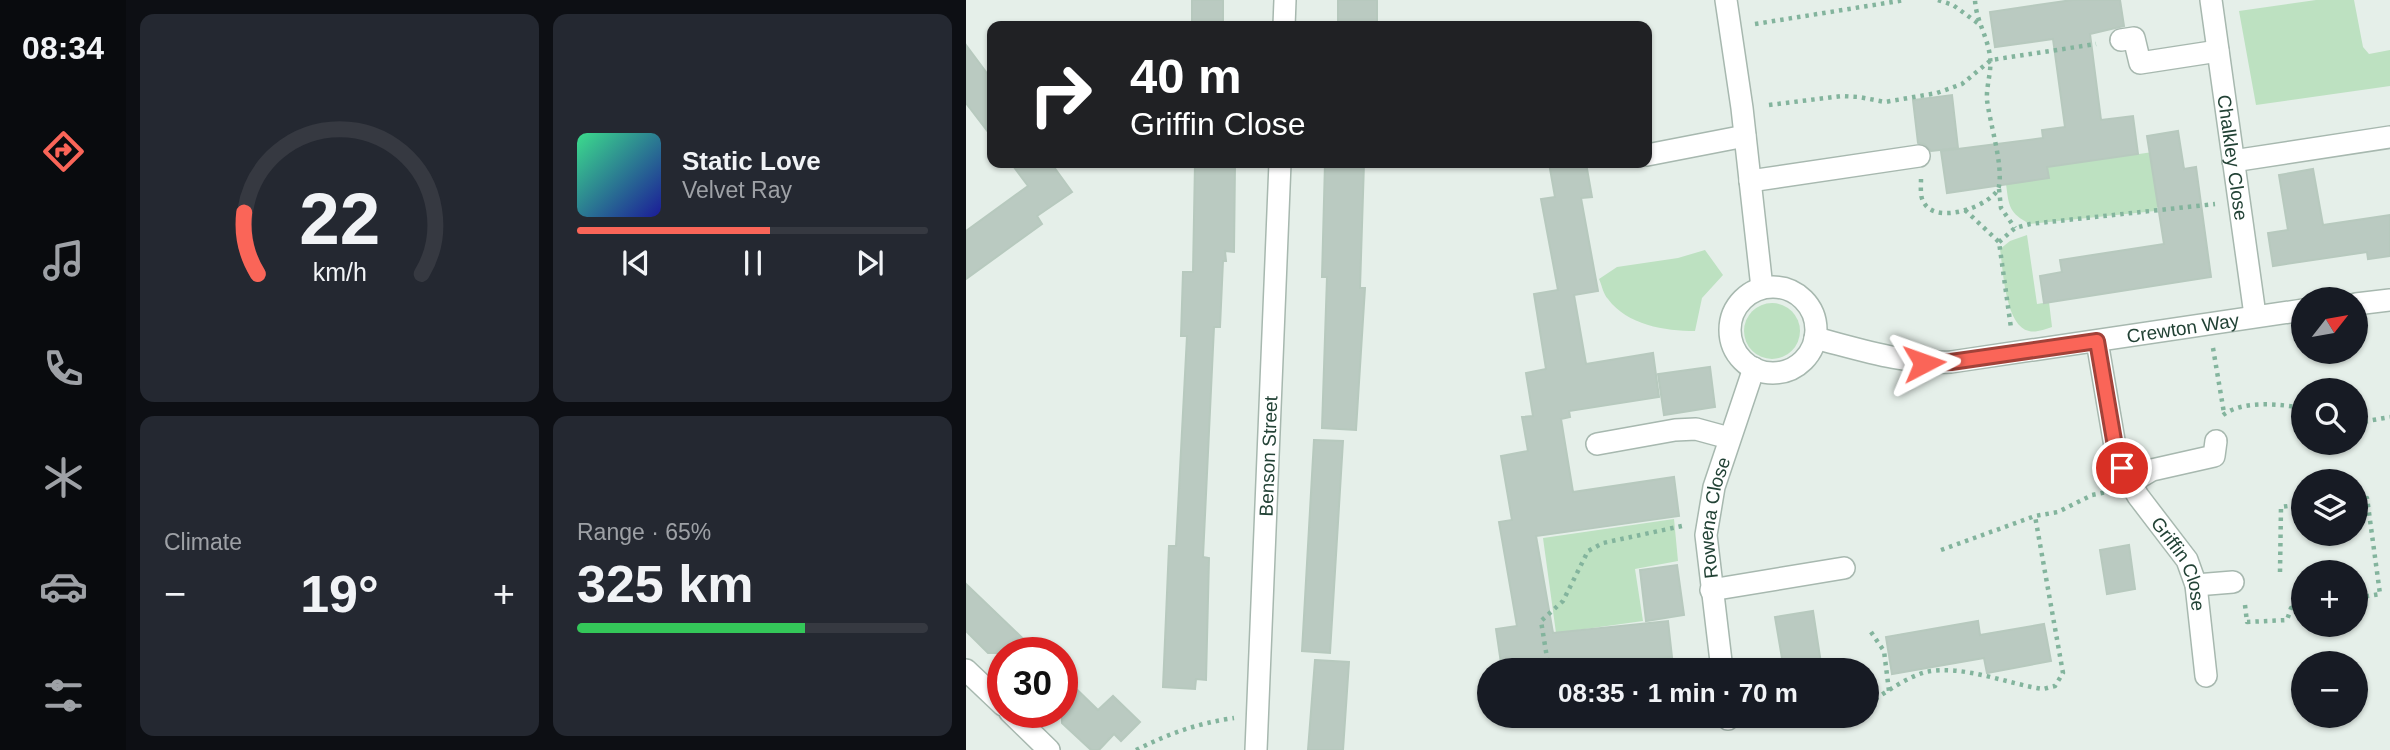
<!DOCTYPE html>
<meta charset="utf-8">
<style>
body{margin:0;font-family:Arial,sans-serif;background:#242831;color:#f1f3f6;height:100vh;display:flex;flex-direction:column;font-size:26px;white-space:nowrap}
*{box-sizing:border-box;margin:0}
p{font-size:23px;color:#9ea1a6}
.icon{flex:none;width:38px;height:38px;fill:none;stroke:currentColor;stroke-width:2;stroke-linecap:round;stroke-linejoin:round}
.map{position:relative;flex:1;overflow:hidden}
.drawer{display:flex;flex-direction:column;gap:14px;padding:14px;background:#0d0f14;width:840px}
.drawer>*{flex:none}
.guide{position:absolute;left:21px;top:21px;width:665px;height:147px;border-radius:14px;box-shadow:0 2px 5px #0004;background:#202124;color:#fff;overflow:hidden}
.needle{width:46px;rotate:59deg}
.controls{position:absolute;left:1325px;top:287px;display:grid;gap:14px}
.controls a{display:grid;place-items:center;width:77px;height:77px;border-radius:50%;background:#171b24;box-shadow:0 2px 5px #0004;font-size:35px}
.speed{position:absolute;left:21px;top:637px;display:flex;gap:14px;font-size:35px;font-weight:700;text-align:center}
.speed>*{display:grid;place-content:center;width:91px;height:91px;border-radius:50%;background:#171b24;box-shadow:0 2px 5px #0004;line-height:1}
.speed .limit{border:10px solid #d22;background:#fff;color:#111}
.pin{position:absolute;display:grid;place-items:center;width:60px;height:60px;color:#fff;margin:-30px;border:4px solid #fff;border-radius:50%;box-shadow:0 2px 7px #0007}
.me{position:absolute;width:77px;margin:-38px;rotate:86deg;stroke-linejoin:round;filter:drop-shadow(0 0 5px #0008)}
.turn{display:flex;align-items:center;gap:24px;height:147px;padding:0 28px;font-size:32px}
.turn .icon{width:91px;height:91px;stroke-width:2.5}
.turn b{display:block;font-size:49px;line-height:60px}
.big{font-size:52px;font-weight:600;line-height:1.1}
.drawer .widget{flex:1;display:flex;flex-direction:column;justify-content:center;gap:10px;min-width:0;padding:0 24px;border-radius:14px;background:#242831}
.drawer .dial{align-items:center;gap:0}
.dial svg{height:182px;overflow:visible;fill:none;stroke:#363941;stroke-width:7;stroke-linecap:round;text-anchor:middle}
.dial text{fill:#f1f3f6;stroke:none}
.song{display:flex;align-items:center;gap:21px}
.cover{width:84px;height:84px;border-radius:10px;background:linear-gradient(135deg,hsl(150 70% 55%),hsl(240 70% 35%))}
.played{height:7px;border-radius:4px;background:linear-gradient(90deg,#fa6558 55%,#363941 55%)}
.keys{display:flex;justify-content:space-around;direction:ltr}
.heat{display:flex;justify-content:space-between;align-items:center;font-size:38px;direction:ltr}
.charge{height:10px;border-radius:5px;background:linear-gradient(90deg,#34c759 65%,#363941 0)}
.drawer .tiles{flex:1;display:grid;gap:14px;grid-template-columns:repeat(2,1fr)}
.trip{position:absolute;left:511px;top:658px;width:402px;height:70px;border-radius:35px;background:#171b24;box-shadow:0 2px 5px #0004;font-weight:600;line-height:70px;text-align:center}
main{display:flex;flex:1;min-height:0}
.tab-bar{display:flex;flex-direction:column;width:126px;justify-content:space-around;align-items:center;background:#090b0e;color:#9ea1a6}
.tab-bar .icon{width:49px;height:49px}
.tab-bar .selected{color:#fa6558}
.tab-bar b{font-size:32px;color:#f1f3f6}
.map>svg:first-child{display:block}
.green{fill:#bde1c1}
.building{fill:#bacac1;stroke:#b7c9be;stroke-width:2}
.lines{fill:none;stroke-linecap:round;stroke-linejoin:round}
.minor-casing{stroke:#a7b8af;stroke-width:24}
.path{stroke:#83b49d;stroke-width:4.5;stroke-dasharray:3.5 5;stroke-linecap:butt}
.minor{stroke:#fff;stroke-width:21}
.route-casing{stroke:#a24239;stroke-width:18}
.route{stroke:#fa6558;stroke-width:12}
.labels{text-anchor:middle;stroke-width:7;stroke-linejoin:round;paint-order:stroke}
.street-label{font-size:19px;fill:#224235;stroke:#f6fbf8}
</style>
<main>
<nav class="tab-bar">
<b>08:34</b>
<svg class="icon selected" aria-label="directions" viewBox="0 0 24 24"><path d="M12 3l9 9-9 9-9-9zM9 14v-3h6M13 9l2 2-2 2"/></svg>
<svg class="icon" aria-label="music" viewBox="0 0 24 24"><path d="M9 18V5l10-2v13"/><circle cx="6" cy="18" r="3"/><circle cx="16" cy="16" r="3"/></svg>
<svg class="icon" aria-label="phone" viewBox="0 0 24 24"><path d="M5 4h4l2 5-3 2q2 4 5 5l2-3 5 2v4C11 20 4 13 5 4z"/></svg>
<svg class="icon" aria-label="climate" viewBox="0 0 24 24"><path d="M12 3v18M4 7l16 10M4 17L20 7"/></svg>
<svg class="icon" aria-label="car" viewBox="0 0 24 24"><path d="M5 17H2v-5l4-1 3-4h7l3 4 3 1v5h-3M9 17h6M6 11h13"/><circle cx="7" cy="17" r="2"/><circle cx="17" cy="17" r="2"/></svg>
<svg class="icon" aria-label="filters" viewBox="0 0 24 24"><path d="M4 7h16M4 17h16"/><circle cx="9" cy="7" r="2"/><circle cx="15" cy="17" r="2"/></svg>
</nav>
<section class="drawer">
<div class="tiles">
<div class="widget dial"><svg viewBox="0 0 100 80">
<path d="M14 69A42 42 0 1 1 86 69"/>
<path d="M14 69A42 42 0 0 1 8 42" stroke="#fa6558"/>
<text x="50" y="56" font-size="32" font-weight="700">22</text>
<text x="50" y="72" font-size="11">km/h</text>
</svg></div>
<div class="widget">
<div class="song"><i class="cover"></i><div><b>Static Love</b><p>Velvet Ray</p></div></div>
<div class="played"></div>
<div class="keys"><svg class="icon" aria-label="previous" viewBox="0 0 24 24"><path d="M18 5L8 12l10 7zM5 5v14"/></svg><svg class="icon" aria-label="pause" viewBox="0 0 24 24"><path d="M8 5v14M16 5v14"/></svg><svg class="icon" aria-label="next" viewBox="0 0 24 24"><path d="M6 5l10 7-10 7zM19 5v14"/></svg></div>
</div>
<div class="widget"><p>Climate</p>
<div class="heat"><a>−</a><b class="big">19°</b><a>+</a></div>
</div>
<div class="widget"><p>Range · 65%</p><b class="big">325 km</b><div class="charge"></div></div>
</div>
</section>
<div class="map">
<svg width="1424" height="750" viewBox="0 0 1424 750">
<rect width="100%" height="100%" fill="#e5efe9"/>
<g class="green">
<polygon points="1350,0 1388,0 1397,47 1403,54 1424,50 1424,86 1290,105 1273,11"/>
<path d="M1187,152L1192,206L1189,211L1064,224C1043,213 1043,207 1040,184L1083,178L1081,167Z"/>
<path d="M1061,235L1071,304L1083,302L1086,327C1079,329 1070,333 1063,331C1039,326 1037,269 1034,249L1044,241Z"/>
<path d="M739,250L757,275L736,298L729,331C699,331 661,325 642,299C637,294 636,285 633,279L651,267L712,258Z"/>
<circle cx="806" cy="331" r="28"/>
<polygon points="708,519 712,561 669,569 677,621 590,633 577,538"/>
</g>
<g class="building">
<rect x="226" y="0" width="31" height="26"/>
<rect x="372" y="0" width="39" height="26"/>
<polygon points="1106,0 1154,0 1158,26 1124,34 1135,120 1167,116 1172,154 1081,167 1083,178 981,193 975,151 1077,138 1076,130 1099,127 1087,39 1029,47 1024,12"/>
<polygon points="0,45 26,80 26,137 0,103"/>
<polygon points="986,95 992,148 965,151 958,144 952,143 947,100"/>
<polygon points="1212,131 1218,169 1230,167 1245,277 1078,303 1074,276 1096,272 1094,260 1198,244 1181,136"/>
<polygon points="45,163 85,163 106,192 71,216 76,224 0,279 0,231 62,186"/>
<polygon points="229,163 269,163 268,252 259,251 260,261 257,261 254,327 248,327 237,557 243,558 240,680 230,679 229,689 197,687 203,546 210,546 221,336 215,336 217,272 227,272"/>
<polygon points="359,163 398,163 394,288 399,288 390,430 356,428 361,277 356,277"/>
<polygon points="583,163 620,163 626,197 615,198 632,291 608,295 620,364 687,353 693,397 603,411 604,417 595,419 607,492 708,477 713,516 570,536 587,633 702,621 706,657 597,670 536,670 530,629 551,626 533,522 546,520 535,456 562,451 556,417 567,416 560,373 580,369 568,294 592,290 575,199 589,197"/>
<polygon points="1347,169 1357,225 1424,215 1424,256 1402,259 1401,252 1307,266 1302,233 1322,230 1313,175"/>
<polygon points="744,367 749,407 698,415 692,374"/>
<polygon points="348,440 377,441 364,653 336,651"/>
<polygon points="1163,545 1169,589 1141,594 1134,550"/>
<polygon points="711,565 718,615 680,621 674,570"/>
<polygon points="0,584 72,653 22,653 0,631"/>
<polygon points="847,611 856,670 818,670 809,617"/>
<polygon points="1012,621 1014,635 1078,624 1085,661 1021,673 1018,658 926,674 920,637"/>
<polygon points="349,660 383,662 377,750 342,750"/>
<polygon points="96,675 132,710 147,696 174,722 155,741 148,734 133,750 125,750 96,723"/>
</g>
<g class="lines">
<g class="minor-casing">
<g id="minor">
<polyline points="760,0 776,108 796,288"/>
<path id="s1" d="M1245,0L1289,315"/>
<polyline points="318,26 319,0"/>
<polyline points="1155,40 1168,38 1174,63 1252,51"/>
<polyline points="681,155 779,136"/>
<polyline points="1267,161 1424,137"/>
<polyline points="784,181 953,156"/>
<circle cx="807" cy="330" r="43"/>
<polyline points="1390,304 1424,300"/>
<path id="s2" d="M849,338C896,350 937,364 985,362L1337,310"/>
<path id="s3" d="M1131,341L1150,452L1156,468L1172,496L1221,560L1230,585L1240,676"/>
<polyline points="631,444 709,430 730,429 763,438"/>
<polyline points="1164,483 1186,470 1248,456 1250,441"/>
<polyline points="1230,585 1267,582"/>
<polyline points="745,590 878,568"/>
<polyline points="0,670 37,705"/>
<path id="s4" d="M756,670L740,535L748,487L788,368"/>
<polyline points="44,712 83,750"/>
<polyline points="762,716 762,719"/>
<path id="s5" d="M290,750L314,163"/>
</g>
</g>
<g class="path">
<polyline points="972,0 987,5 1013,24"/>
<polyline points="789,24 939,0"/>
<polyline points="803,105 876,96 893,97 919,102 971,93 996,84 1025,60 1130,44"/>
<path d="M955,179C955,185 954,196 957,201C969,228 1030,204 1033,186C1037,164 1024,124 1021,100C1020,86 1026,71 1024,57C1022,37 1010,21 1009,0"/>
<polyline points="1033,189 1035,208 1049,228"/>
<polyline points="999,210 1033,242 1045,328"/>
<polyline points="1033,242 1049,228 1064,224 1249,204"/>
<polyline points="1247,348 1258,413"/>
<path d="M1257,415C1277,400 1313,404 1337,408"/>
<polyline points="1390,423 1424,417"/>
<polyline points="1390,499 1401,498 1414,594 1390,598"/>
<polyline points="975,550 1069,516 1092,512 1126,495 1141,492"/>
<polyline points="1314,572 1315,507 1337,504"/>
<polyline points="1279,605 1281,622 1321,620 1325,608 1337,606"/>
<polyline points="905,632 918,651 923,691"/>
<polyline points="583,670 575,621 597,601 622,551 637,543 716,526"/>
<path d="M901,701L907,700C924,690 941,677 960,672C995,664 1042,684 1077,689L1089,686L1097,673L1069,516"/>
<path d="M170,750C202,734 232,723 268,718"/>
</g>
<use href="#minor" class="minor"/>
</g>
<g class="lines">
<g class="route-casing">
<polyline id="route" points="958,363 985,362 1131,341 1150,452 1156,468"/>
</g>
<use href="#route" class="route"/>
</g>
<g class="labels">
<g class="street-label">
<text dy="7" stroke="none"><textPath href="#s1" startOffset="159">Chalkley Close</textPath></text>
<text dy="7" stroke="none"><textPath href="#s2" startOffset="373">Crewton Way</textPath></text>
<text dy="7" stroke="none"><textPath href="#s5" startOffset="294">Benson Street</textPath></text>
<text dy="7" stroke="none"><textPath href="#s4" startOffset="154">Rowena Close</textPath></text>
<text dy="7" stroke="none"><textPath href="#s3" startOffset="243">Griffin Close</textPath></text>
</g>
</g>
</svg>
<div class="controls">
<a><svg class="needle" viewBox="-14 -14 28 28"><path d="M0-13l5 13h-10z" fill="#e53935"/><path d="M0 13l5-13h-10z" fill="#9ea1a6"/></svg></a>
<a><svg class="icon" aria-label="search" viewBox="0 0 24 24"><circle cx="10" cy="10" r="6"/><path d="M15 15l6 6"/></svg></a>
<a><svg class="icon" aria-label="layers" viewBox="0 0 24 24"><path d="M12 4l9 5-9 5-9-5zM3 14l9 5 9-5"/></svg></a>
<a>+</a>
<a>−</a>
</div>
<div class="speed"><div class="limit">30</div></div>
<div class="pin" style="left:1156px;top:468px;background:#d93025"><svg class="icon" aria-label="arrive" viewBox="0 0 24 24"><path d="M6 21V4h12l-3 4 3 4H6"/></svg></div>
<svg class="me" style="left:958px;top:363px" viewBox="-20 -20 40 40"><path d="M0-17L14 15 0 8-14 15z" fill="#fa6558" stroke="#fff" stroke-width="4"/></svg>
<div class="trip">08:35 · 1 min · 70 m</div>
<div class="guide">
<div class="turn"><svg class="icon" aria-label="right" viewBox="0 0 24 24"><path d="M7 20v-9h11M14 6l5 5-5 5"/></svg><div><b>40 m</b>Griffin Close</div></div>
</div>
</div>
</main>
